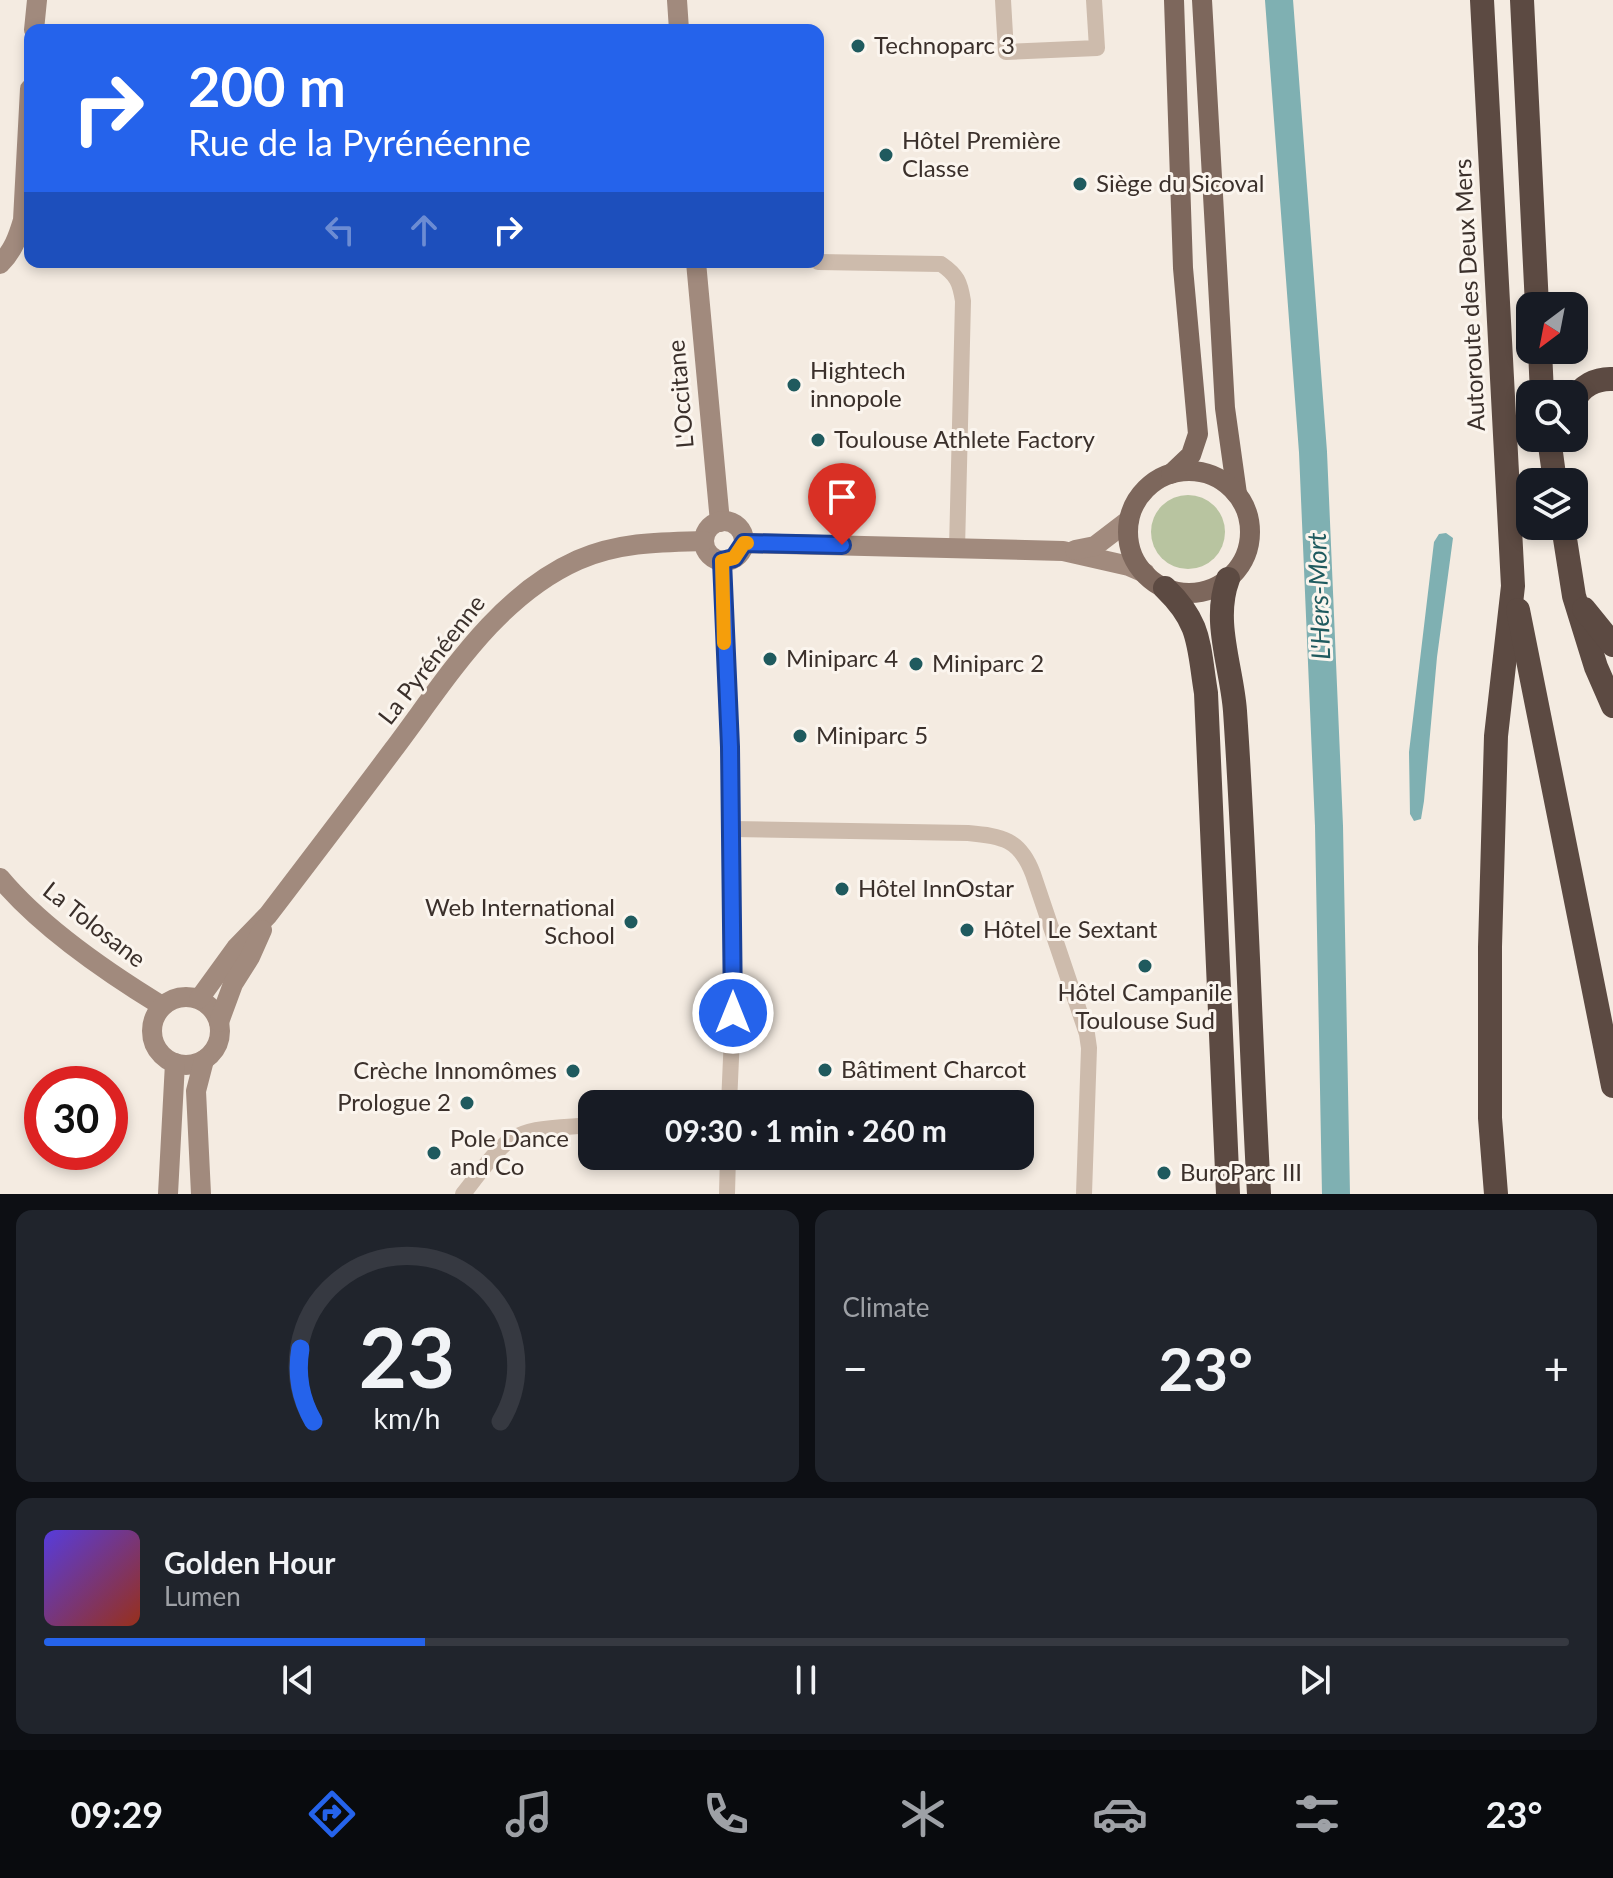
<!DOCTYPE html>
<meta charset="utf-8">
<style>
body{margin:0;font-family:Lato,sans-serif;background:#20242c;color:#f1f3f6;height:100vh;display:flex;flex-direction:column;font-size:30px;white-space:nowrap}
*{box-sizing:border-box;margin:0}
p{font-size:26px;color:#9ea1a6}
.icon{flex:none;width:44px;height:44px;fill:none;stroke:currentColor;stroke-width:2;stroke-linecap:round;stroke-linejoin:round}
.map{position:relative;height:1194px;overflow:hidden}
.drawer{display:flex;flex-direction:column;gap:16px;padding:16px;background:#0d0f14;flex:1}
.drawer>*{flex:none}
.banner{position:absolute;left:24px;top:24px;width:800px;height:244px;border-radius:16px;box-shadow:0 4px 12px #0003;background:#2563eb;color:#fff;overflow:hidden}
.needle{width:52px;rotate:212deg}
.fabs{position:absolute;left:1516px;top:292px;display:grid;gap:16px}
.fabs a{display:grid;place-items:center;width:72px;height:72px;border-radius:16px;background:#171b24;box-shadow:0 4px 12px #0003;font-size:40px}
.speed{position:absolute;left:24px;top:1066px;display:flex;gap:16px;font-size:40px;font-weight:700;text-align:center}
.speed>*{display:grid;place-content:center;width:104px;height:104px;border-radius:50%;background:#171b24;box-shadow:0 4px 12px #0003;line-height:1}
.speed .limit{border:12px solid #d22;background:#fff;color:#111}
.pin{position:absolute;display:grid;place-items:center;width:68px;height:68px;color:#fff;margin:-82px -34px;border-radius:50% 50% 50% 0;rotate:-45deg;box-shadow:0 0 8px #0007}
.pin .icon{rotate:45deg}
.me{position:absolute;width:88px;margin:-44px;rotate:0deg;stroke-linejoin:round;filter:drop-shadow(0 0 6px #0008)}
.turn{display:flex;align-items:center;gap:28px;height:168px;padding:0 32px;font-size:36px}
.turn .icon{width:104px;height:104px;stroke-width:2.5}
.turn b{display:block;font-size:56px;line-height:68px}
.lanes{display:flex;align-items:center;height:76px;padding:0 32px;background:#0003;justify-content:center;gap:40px;direction:ltr}
.lanes .off{opacity:.35}
.big{font-size:60px;font-weight:700;line-height:1.1}
.drawer .tile{flex:1;display:flex;flex-direction:column;justify-content:center;gap:12px;min-width:0;padding:0 28px;border-radius:16px;background:#20242c}
.drawer .dial{align-items:center;gap:0}
.dial svg{height:208px;overflow:visible;fill:none;stroke:#363941;stroke-width:7;stroke-linecap:round;text-anchor:middle}
.dial text{fill:#f1f3f6;stroke:none}
.song{display:flex;align-items:center;gap:24px}
.cover{width:96px;height:96px;border-radius:12px;background:linear-gradient(135deg,hsl(250 70% 55%),hsl(10 70% 35%))}
.played{height:8px;border-radius:4px;background:linear-gradient(90deg,#2563eb 25%,#363941 25%)}
.keys{display:flex;justify-content:space-around;direction:ltr}
.heat{display:flex;justify-content:space-between;align-items:center;font-size:44px;direction:ltr}
.drawer .tiles{flex:1;display:grid;gap:16px;grid-template-columns:1fr 1fr}
.tile:last-child{grid-column:span 2}
.trip{position:absolute;left:578px;top:1090px;width:456px;height:80px;border-radius:16px;background:#171b24;box-shadow:0 4px 12px #0003;font-weight:700;line-height:80px;text-align:center}
.tab-bar{display:flex;height:128px;justify-content:space-around;align-items:center;background:#090b0e;color:#9ea1a6}
.tab-bar .icon{width:56px;height:56px}
.tab-bar .current{color:#2563eb}
.tab-bar b{font-size:36px;color:#f1f3f6}
.map>svg:first-child{display:block}
.green{fill:#b8c4a0}
.water{fill:#7fb0b2}
.lines{fill:none;stroke-linecap:round;stroke-linejoin:round}
.river{stroke:#7fb0b2;stroke-width:28}
.street{stroke:#cdbbac;stroke-width:16}
.secondary{stroke:#a18a7d;stroke-width:20}
.primary{stroke:#7d675c;stroke-width:20}
.highway{stroke:#5c4a42;stroke-width:24}
.route-casing{stroke:#184099;stroke-width:20}
.route{stroke:#2563eb;stroke-width:14}
.slow{stroke:#f59e0b;stroke-width:14}
.poi-dot{fill:#1f5a5e;stroke:#fbf5ee;stroke-width:3}
.labels{text-anchor:middle;stroke-width:6;stroke-linejoin:round;paint-order:stroke}
.poi-label{font-size:24px;fill:#3b302b;stroke:#fbf5ee;text-anchor:start}
.street-label{font-size:24px;fill:#3b302b;stroke:#fbf5ee}
.water-label{font-size:26px;font-style:italic;fill:#1f5a5e;stroke:#fbf5ee}
</style>
<div class="map">
<svg width="1613" height="1194" viewBox="0 0 1613 1194">
<rect width="100%" height="100%" fill="#f4ebe1"/>
<circle class="green" cx="1188" cy="532" r="37"/>
<polygon class="water" points="1446,533 1453,538 1437,657 1424,801 1421,819 1414,821 1410,814 1409,752 1434,542 1439,534"/>
<g class="lines">
<polyline class="river" points="1279,0 1313,452 1329,826 1336,1194"/>
<g class="street">
<polyline points="1003,0 1006,52 1097,48 1094,0"/>
<path d="M818,262L941,264C957,275 960,282 963,301L957,549"/>
<polyline points="722,561 732,841 733,1013 729,1104"/>
<path d="M732,829L968,833C1002,836 1020,839 1033,874L1087,1034L1089,1048L1084,1194"/>
<path d="M463,1194C476,1178 489,1158 505,1144C527,1125 564,1128 592,1125"/>
<polyline points="727,1194 728,1156"/>
</g>
<g class="secondary">
<polyline points="677,0 679,30"/>
<polyline points="34,30 37,0"/>
<polyline points="696,262 720,522"/>
<path d="M0,264C13,251 18,237 23,220L30,89"/>
<circle cx="724" cy="541" r="20"/>
<polyline points="744,543 1063,551 1129,566 1145,573"/>
<polyline points="1075,550 1095,546 1129,520"/>
<path d="M0,878C40,926 108,973 162,1006"/>
<circle cx="186" cy="1031" r="34"/>
<path d="M199,999L236,948L268,915C310,860 352,805 393,750C446,680 495,597 578,560C619,542 661,542 704,541"/>
<polyline points="219,1022 233,984 250,957 262,930"/>
<polyline points="168,1194 175,1063"/>
<polyline points="201,1194 196,1091 204,1060"/>
</g>
<g class="primary">
<polyline points="1202,0 1225,408 1237,494"/>
<circle cx="1189" cy="532" r="61"/>
<polyline points="1171,474 1191,455 1198,434 1183,268 1174,0"/>
</g>
<g class="highway">
<polyline points="1482,0 1513,586 1496,736 1490,947 1490,1118 1496,1194"/>
<polyline points="1522,0 1537,306"/>
<polyline points="1540,350 1542,394"/>
<path d="M1574,401C1581,386 1596,378 1613,379"/>
<polyline points="1549,438 1555,482"/>
<polyline points="1563,526 1574,596 1596,667 1613,706"/>
<path d="M1228,579C1212,621 1232,668 1235,711C1246,872 1250,1033 1259,1194"/>
<path d="M1165,588C1202,624 1198,645 1206,693L1228,1194"/>
<polyline points="1584,609 1613,645"/>
<polyline points="1518,610 1613,1086"/>
</g>
</g>
<g class="lines">
<g class="route-casing">
<polyline id="route" points="733,1013 730,747 722,561 734,558 744,543 842,545"/>
</g>
<use href="#route" class="route"/>
<polyline class="slow" points="724,643 722,561 734,558 744,543 747,543"/>
</g>
<g class="poi-dot">
<circle cx="858" cy="46" r="8"/>
<circle cx="886" cy="155" r="8"/>
<circle cx="1080" cy="184" r="8"/>
<circle cx="794" cy="385" r="8"/>
<circle cx="818" cy="440" r="8"/>
<circle cx="770" cy="659" r="8"/>
<circle cx="916" cy="664" r="8"/>
<circle cx="800" cy="736" r="8"/>
<circle cx="842" cy="889" r="8"/>
<circle cx="631" cy="922" r="8"/>
<circle cx="967" cy="930" r="8"/>
<circle cx="1145" cy="966" r="8"/>
<circle cx="825" cy="1070" r="8"/>
<circle cx="573" cy="1071" r="8"/>
<circle cx="467" cy="1103" r="8"/>
<circle cx="434" cy="1153" r="8"/>
<circle cx="1164" cy="1173" r="8"/>
</g>
<g class="labels">
<g class="poi-label">
<text x="874" y="54">Technoparc 3</text>
<text x="902" y="149">Hôtel Première<tspan x="902" dy="28">Classe</tspan></text>
<text x="1096" y="192">Siège du Sicoval</text>
<text x="810" y="379">Hightech<tspan x="810" dy="28">innopole</tspan></text>
<text x="834" y="448">Toulouse Athlete Factory</text>
<text x="786" y="667">Miniparc 4</text>
<text x="932" y="672">Miniparc 2</text>
<text x="816" y="744">Miniparc 5</text>
<text x="858" y="897">Hôtel InnOstar</text>
<text x="615" y="916" text-anchor="end">Web International<tspan x="615" dy="28">School</tspan></text>
<text x="983" y="938">Hôtel Le Sextant</text>
<text x="1145" y="1001" text-anchor="middle">Hôtel Campanile<tspan x="1145" dy="28">Toulouse Sud</tspan></text>
<text x="841" y="1078">Bâtiment Charcot</text>
<text x="557" y="1079" text-anchor="end">Crèche Innomômes</text>
<text x="451" y="1111" text-anchor="end">Prologue 2</text>
<text x="450" y="1147">Pole Dance<tspan x="450" dy="28">and Co</tspan></text>
<text x="1180" y="1181">BuroParc III</text>
</g>
<g class="street-label">
<text transform="translate(1470 295) rotate(-93)" y="8">Autoroute des Deux Mers</text>
<text transform="translate(681 394) rotate(-95)" y="8">L'Occitane</text>
<text transform="translate(432 660) rotate(-52)" y="8">La Pyrénéenne</text>
<text transform="translate(94 925) rotate(38)" y="8">La Tolosane</text>
</g>
<g class="water-label">
<text transform="translate(1319 596) rotate(-92)" y="9">L'Hers-Mort</text>
</g>
</g>
</svg>
<div class="fabs">
<a><svg class="needle" viewBox="-14 -14 28 28"><path d="M0-13l5 13h-10z" fill="#e53935"/><path d="M0 13l5-13h-10z" fill="#9ea1a6"/></svg></a>
<a><svg class="icon" aria-label="search" viewBox="0 0 24 24"><circle cx="10" cy="10" r="6"/><path d="M15 15l6 6"/></svg></a>
<a><svg class="icon" aria-label="layers" viewBox="0 0 24 24"><path d="M12 4l9 5-9 5-9-5zM3 14l9 5 9-5"/></svg></a>
</div>
<div class="speed"><div class="limit">30</div></div>
<div class="pin" style="left:842px;top:545px;background:#d93025"><svg class="icon" aria-label="arrive" viewBox="0 0 24 24"><path d="M6 21V4h12l-3 4 3 4H6"/></svg></div>
<svg class="me" style="left:733px;top:1013px" viewBox="-20 -20 40 40"><circle r="17" fill="#2563eb" stroke="#fff" stroke-width="3"/><path d="M0-11L8 9 0 5-8 9z" fill="#fff"/></svg>
<div class="trip">09:30 · 1 min · 260 m</div>
<div class="banner">
<div class="turn"><svg class="icon" aria-label="right" viewBox="0 0 24 24"><path d="M7 20v-9h11M14 6l5 5-5 5"/></svg><div><b>200 m</b>Rue de la Pyrénéenne</div></div>
<div class="lanes"><svg class="icon off" aria-label="left" viewBox="0 0 24 24"><path d="M17 20v-9H6M10 6l-5 5 5 5"/></svg><svg class="icon off" aria-label="ahead" viewBox="0 0 24 24"><path d="M12 20V5M6 11l6-6 6 6"/></svg><svg class="icon" aria-label="right" viewBox="0 0 24 24"><path d="M7 20v-9h11M14 6l5 5-5 5"/></svg></div>
</div>
</div>
<section class="drawer">
<div class="tiles">
<div class="tile dial"><svg viewBox="0 0 100 80">
<path d="M14 69A42 42 0 1 1 86 69"/>
<path d="M14 69A42 42 0 0 1 9 41" stroke="#2563eb"/>
<text x="50" y="56" font-size="32" font-weight="700">23</text>
<text x="50" y="72" font-size="11">km/h</text>
</svg></div>
<div class="tile"><p>Climate</p>
<div class="heat"><a>−</a><b class="big">23°</b><a>+</a></div>
</div>
<div class="tile">
<div class="song"><i class="cover"></i><div><b>Golden Hour</b><p>Lumen</p></div></div>
<div class="played"></div>
<div class="keys"><svg class="icon" aria-label="previous" viewBox="0 0 24 24"><path d="M18 5L8 12l10 7zM5 5v14"/></svg><svg class="icon" aria-label="pause" viewBox="0 0 24 24"><path d="M8 5v14M16 5v14"/></svg><svg class="icon" aria-label="next" viewBox="0 0 24 24"><path d="M6 5l10 7-10 7zM19 5v14"/></svg></div>
</div>
</div>
</section>
<nav class="tab-bar">
<b>09:29</b>
<svg class="icon current" aria-label="directions" viewBox="0 0 24 24"><path d="M12 3l9 9-9 9-9-9zM9 14v-3h6M13 9l2 2-2 2"/></svg>
<svg class="icon" aria-label="music" viewBox="0 0 24 24"><path d="M9 18V5l10-2v13"/><circle cx="6" cy="18" r="3"/><circle cx="16" cy="16" r="3"/></svg>
<svg class="icon" aria-label="phone" viewBox="0 0 24 24"><path d="M5 4h4l2 5-3 2q2 4 5 5l2-3 5 2v4C11 20 4 13 5 4z"/></svg>
<svg class="icon" aria-label="climate" viewBox="0 0 24 24"><path d="M12 3v18M4 7l16 10M4 17L20 7"/></svg>
<svg class="icon" aria-label="car" viewBox="0 0 24 24"><path d="M5 17H2v-5l4-1 3-4h7l3 4 3 1v5h-3M9 17h6M6 11h13"/><circle cx="7" cy="17" r="2"/><circle cx="17" cy="17" r="2"/></svg>
<svg class="icon" aria-label="filters" viewBox="0 0 24 24"><path d="M4 7h16M4 17h16"/><circle cx="9" cy="7" r="2"/><circle cx="15" cy="17" r="2"/></svg>
<b>23°</b>
</nav>
